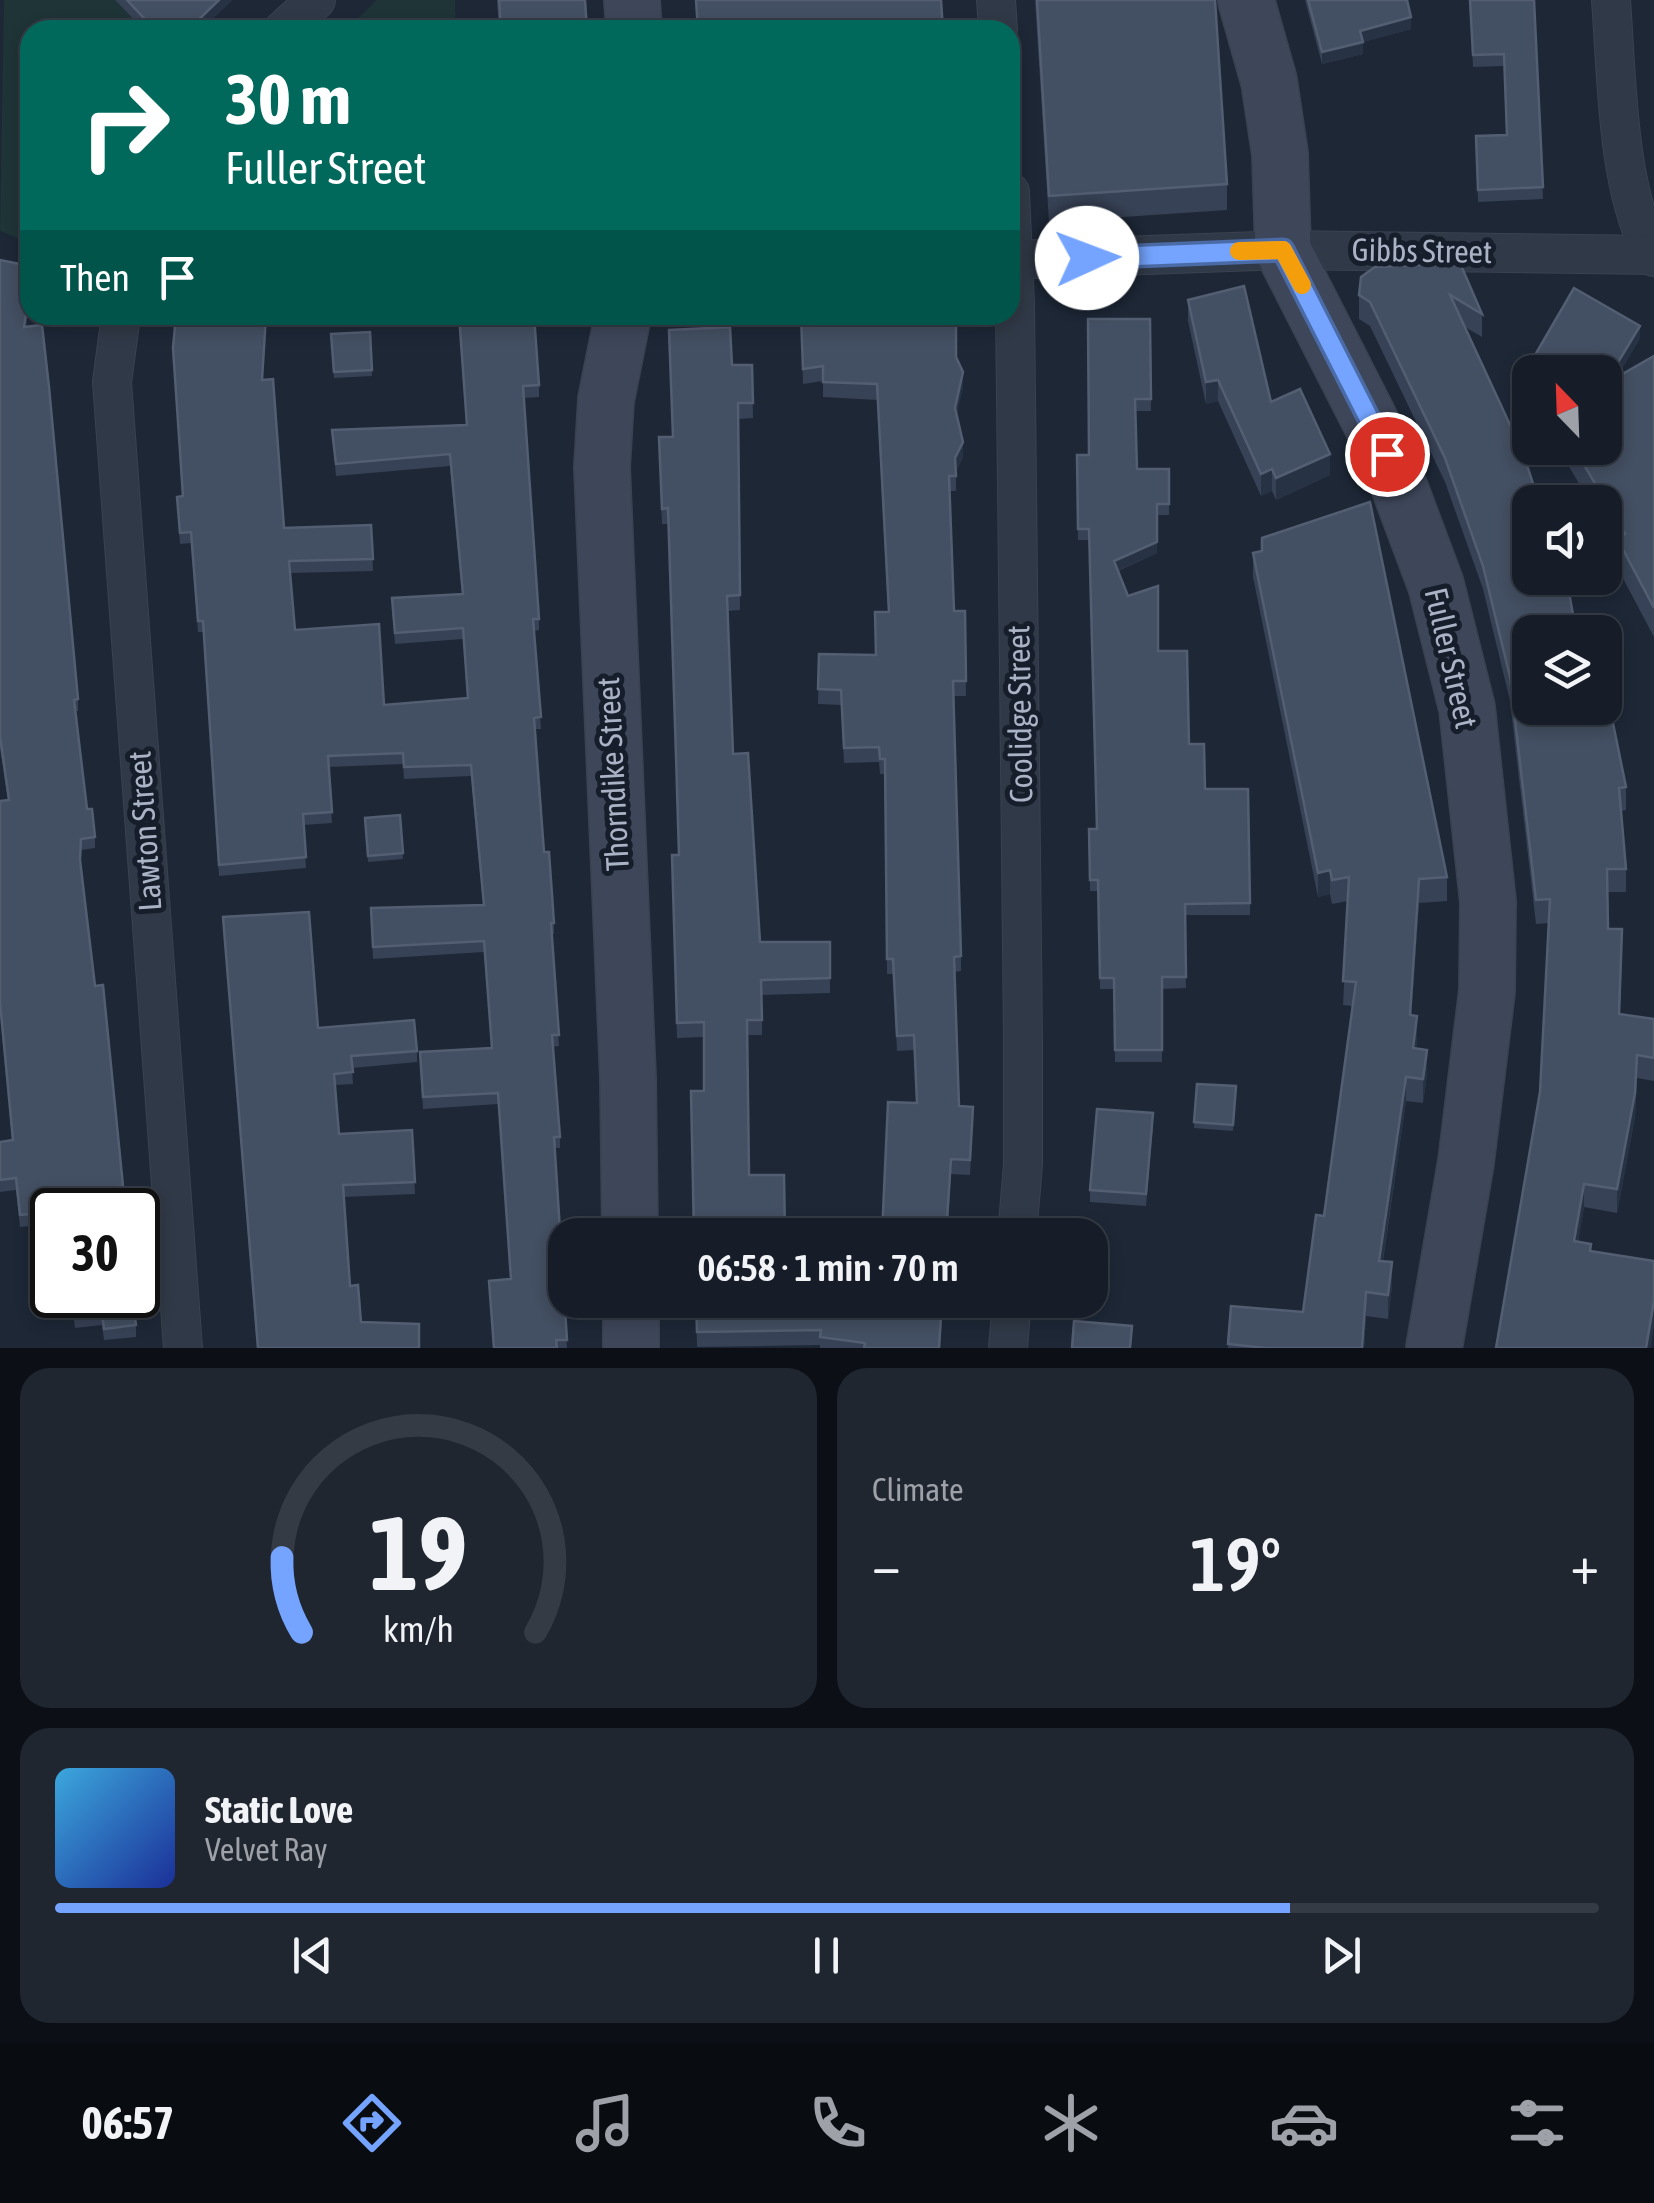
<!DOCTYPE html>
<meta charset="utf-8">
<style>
body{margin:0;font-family:"Asap Condensed",sans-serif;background:#1f2630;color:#f1f3f6;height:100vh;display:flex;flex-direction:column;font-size:38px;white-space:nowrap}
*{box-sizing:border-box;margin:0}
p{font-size:32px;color:#9ea2a8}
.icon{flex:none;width:55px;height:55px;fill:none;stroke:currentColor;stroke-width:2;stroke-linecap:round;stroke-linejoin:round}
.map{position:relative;height:1348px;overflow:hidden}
.panel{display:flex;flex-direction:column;gap:20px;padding:20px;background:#0c1016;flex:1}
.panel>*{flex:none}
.top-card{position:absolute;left:20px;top:20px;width:1000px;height:305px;border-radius:30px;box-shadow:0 5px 15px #0003,0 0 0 2px #353b45;background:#00695c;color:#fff;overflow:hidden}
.needle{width:65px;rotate:337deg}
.buttons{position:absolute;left:1512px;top:355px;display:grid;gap:20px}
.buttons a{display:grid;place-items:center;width:110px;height:110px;border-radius:20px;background:#161d28;box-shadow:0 5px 15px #0003,0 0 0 2px #353b45;font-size:50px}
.speed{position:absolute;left:30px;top:1188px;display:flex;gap:20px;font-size:50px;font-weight:700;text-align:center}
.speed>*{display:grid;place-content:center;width:130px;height:130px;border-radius:50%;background:#161d28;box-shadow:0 5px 15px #0003,0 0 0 2px #353b45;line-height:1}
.speed .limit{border:5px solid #111;border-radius:15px;background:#fff;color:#111}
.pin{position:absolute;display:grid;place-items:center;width:85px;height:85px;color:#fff;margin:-42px;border:5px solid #fff;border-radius:50%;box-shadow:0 2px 10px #0007}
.me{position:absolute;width:110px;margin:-55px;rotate:88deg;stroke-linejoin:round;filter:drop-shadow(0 0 8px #0008)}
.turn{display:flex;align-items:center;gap:35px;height:210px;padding:0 40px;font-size:45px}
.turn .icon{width:130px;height:130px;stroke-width:2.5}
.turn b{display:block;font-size:70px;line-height:85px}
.then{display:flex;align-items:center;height:95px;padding:0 40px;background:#0003;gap:20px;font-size:38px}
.big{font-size:75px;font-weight:600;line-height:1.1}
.panel .tile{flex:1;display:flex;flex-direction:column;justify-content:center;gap:15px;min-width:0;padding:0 35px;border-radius:30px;background:#1f2630}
.panel .dial{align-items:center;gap:0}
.dial svg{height:260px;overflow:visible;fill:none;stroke:#353b45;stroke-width:7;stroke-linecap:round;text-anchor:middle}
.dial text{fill:#f1f3f6;stroke:none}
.song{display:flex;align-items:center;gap:30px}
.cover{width:120px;height:120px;border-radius:15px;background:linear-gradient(135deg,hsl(200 70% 55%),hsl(230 70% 35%))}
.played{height:10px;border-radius:5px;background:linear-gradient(90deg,#74a4ff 80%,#353b45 80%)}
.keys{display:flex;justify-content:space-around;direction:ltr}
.heat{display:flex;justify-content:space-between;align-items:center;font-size:55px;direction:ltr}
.panel .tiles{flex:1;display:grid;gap:20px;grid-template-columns:1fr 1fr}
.tile:last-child{grid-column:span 2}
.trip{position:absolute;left:548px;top:1218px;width:560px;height:100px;border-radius:30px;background:#161d28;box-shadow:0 5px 15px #0003,0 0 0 2px #353b45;font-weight:600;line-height:100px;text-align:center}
.tabs{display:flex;height:160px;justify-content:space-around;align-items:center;background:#090c10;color:#9ea2a8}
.tabs .icon{width:70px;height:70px}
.tabs .current{color:#74a4ff}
.tabs b{font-size:45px;color:#f1f3f6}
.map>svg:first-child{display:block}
.green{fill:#1f3437}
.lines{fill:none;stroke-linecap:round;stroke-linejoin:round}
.street-casing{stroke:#3a4250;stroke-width:40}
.secondary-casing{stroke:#3a4250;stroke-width:58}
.street{stroke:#303947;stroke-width:38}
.secondary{stroke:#3e475a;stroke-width:55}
.wall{fill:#374256}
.shaded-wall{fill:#273244}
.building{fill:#434f62;stroke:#535e72;stroke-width:2.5}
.route-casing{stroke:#4b6ba6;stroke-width:25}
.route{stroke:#74a4ff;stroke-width:18}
.slow{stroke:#f59e0b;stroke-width:18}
.labels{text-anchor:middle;stroke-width:10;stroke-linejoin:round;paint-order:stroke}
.street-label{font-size:32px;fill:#aab3c5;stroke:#161e2b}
</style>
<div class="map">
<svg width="1654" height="1348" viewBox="0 0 1654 1348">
<rect width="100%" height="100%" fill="#1d2736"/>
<g class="green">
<polygon points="4,0 115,0 144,30 30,30 30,243 0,231"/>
<polygon points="377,0 455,0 456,30 346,30"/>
</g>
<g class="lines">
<g class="street-casing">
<g id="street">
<polyline points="996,0 998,30"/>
<path d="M1611,0C1617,77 1616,188 1654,257"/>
<polyline points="283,30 316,0"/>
<polyline points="1010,192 1015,304 1023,1039 1023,1165 1017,1235"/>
<polyline points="1010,260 1283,250 1654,255"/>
<polyline points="121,315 112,382 183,1348"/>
<polyline points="1008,1348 1012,1300"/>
</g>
</g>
<g class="secondary-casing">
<g id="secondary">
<polyline points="632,0 634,30"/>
<polyline points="1246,0 1269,81 1280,154 1283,250 1387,454 1436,585 1467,708 1488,902 1487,991 1466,1162 1434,1348"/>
<polyline points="623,315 606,400 602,467 628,1078 630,1235"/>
<polyline points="631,1300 631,1348"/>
</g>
</g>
<use href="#street" class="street"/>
<use href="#secondary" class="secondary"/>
</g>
<g class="wall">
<polygon points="115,0 232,0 201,30 144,30"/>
<polygon points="497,0 585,0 587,30 499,30"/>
<polygon points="1035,0 1215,0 1227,184 1227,210 1049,222"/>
<polygon points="1305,0 1407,0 1411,29 1363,42 1363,54 1322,64"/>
<polygon points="1470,0 1534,0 1543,199 1478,202 1476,136 1506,135 1504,66 1473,67"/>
<polygon points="0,260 30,266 30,300 26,327 78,699 78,711 75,711 87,809 95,837 95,848 81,850 80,861 95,986 123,1186 123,1198 121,1198 136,1325 136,1337 104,1340 102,1325 75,1328 72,1306 51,1308 41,1225 20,1227 16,1190 0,1192 0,1142 12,1140 0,1014 0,801 8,800 0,748"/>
<polygon points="1460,263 1482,314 1482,337 1465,327 1530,632 1626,787 1626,810 1621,811 1626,869 1626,892 1608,892 1608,929 1622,953 1620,1014 1654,1019 1654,1081 1637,1078 1635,1117 1617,1213 1584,1207 1578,1242 1591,1251 1654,1261 1654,1325 1650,1348 1496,1348 1540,1092 1549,923 1536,924 1510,701 1483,589 1445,482 1370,326 1359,319 1359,295"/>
<polygon points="1188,300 1271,402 1330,475 1276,500 1272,491 1261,496 1218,401 1206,404 1188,321"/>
<polygon points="267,315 262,380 284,528 371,525 373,571 290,573 295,630 384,705 468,698 463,639 395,644 392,609 462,594 450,466 336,476 332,430 466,425 459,315 539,385 539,397 524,398 539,619 539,630 534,631 541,729 535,729 544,852 554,923 554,934 551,934 559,1046 553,1047 560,1137 560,1148 555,1148 567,1348 493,1348 489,1281 511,1279 498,1104 423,1109 420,1064 492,1048 484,952 373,959 371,908 483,905 471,776 404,779 403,764 329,767 332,823 303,825 306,868 219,876 203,632 198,632 191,543 180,544 177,497 182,496 173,348"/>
<polygon points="801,315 956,357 963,387 956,416 963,457 956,471 956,491 949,491 954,611 965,611 966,696 953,696 961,956 961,971 955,972 959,1106 973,1122 970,1175 951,1174 947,1235 882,1235 917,1103 914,1050 897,1051 893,974 887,974 885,774 880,774 879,762 844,763 841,705 818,704 819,654 875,655 888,612 877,400 823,397 823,381 803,384"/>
<polygon points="1150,319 1151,411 1136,411 1137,469 1169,469 1169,515 1157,515 1157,553 1118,571 1128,596 1158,651 1205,789 1250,903 1250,915 1185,915 1186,988 1162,989 1162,1062 1115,1062 1114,989 1100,989 1098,891 1090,891 1089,829 1097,829 1089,540 1078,540 1077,455 1089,455"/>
<polygon points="370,332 372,376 334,378 331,334"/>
<polygon points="1640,338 1617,377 1654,356 1654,637 1617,567 1617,549 1605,528 1605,502 1590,502 1558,448 1605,448 1605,372 1544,372 1535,368 1535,355"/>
<polygon points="732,365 752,365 753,418 738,419 740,610 728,611 733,754 760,942 830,942 830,993 762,995 762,1035 747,1035 749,1175 694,1235 704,1091 704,1037 677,1038 672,871 679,855 676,771 668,524 662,524 659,453"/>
<polygon points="1253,553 1447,877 1447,901 1419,903 1411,1016 1417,1040 1416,1048 1427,1074 1423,1103 1406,1101 1383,1261 1392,1286 1388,1319 1366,1316 1364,1348 1228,1348 1231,1306 1303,1312 1324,1216 1352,1006 1343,1005 1348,901 1332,904 1330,894 1318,897 1253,577"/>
<polygon points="400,815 403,859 368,862 365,818"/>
<polygon points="223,917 318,1028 417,1051 417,1062 352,1068 353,1084 335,1085 339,1134 412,1130 415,1194 344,1197 350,1286 361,1322 419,1348 257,1348"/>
<polygon points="1197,1084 1236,1086 1233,1131 1194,1128"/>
<polygon points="1153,1126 1146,1206 1090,1202 1090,1190"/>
<polygon points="696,1300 879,1305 879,1300 943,1300 940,1348 820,1348 820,1345 697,1347"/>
</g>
<g class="shaded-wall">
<polygon points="219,0 232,0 201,30 188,30"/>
<polygon points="1411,17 1411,29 1363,42 1363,54 1322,64 1322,52 1360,31"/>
<polygon points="30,289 30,300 24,339 24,327"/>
<polygon points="1640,326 1640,338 1605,398 1605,386"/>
<polygon points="963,372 963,387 955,424 955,408"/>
<polygon points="1218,380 1218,401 1206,404 1206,382"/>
<polygon points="963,442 963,457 955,473 955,458"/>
<polygon points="1330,454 1330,475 1276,500 1276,478"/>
<polygon points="1272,469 1272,491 1261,496 1261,474"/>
<polygon points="1157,542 1157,553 1114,572 1114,561"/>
<polygon points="1330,870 1330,894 1318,897 1318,873"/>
<polygon points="1419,879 1419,903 1410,1039 1410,1015"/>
<polygon points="1417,1016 1417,1040 1413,1072 1413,1048"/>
<polygon points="1427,1050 1427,1074 1423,1103 1423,1079"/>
<polygon points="1637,1055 1635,1117 1617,1213 1617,1189"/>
<polygon points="1406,1077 1406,1101 1379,1285 1379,1261"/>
<polygon points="1584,1184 1584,1207 1574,1265 1574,1241"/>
<polygon points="1392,1262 1392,1286 1388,1319 1388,1295"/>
<polygon points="1366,1292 1366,1316 1364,1348 1362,1348"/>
<polygon points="1654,1301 1654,1325 1650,1348 1646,1348"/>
</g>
<g class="building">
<polygon points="127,0 219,0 188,30 155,30"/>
<polygon points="499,0 585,0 587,30 501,30"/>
<polygon points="696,0 941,0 943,30 698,30"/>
<polygon points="1037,0 1215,0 1227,184 1049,196"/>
<polygon points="1308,0 1407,0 1411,17 1360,31 1363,42 1322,52"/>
<polygon points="1470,0 1534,0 1543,187 1478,190 1476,136 1507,135 1504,54 1473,55"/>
<polygon points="0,260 30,266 30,289 24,327 42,325 49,387 78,699 74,700 87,809 92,809 95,837 81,839 80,860 95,986 103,985 123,1186 119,1187 122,1210 52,1210 52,1295 66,1295 51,1297 41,1213 20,1215 16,1178 0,1180 0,1142 13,1140 0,1002 0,801 9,800 0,736"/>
<polygon points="1460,263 1482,314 1450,295 1523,453 1539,502 1530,502 1530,578 1564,578 1569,592 1576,632 1530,632 1530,708 1605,708 1605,684 1626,787 1619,788 1626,869 1607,869 1608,929 1622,929 1619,1014 1654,1019 1654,1058 1637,1055 1635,1093 1617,1189 1584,1184 1574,1241 1591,1244 1590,1251 1654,1261 1654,1301 1646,1348 1496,1348 1540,1092 1550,899 1536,900 1510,677 1483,566 1445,458 1370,302 1359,295 1361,277 1375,267"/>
<polygon points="1244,286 1271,402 1300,389 1330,454 1276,478 1272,469 1261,474 1218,380 1206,382 1188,300"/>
<polygon points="1574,288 1640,326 1605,384 1605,372 1565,372 1535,355"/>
<polygon points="176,315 266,315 262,380 273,379 284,528 371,525 373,559 289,561 295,630 379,624 384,705 468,698 463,628 395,633 392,598 463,594 450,454 336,464 332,430 467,425 459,315 534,315 539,385 523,386 539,619 533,619 541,717 534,718 544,852 549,852 554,923 551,923 559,1035 552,1035 560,1137 554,1137 567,1340 556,1340 557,1348 494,1348 489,1281 511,1279 498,1093 423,1097 420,1052 492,1048 484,941 373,947 371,908 484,905 471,765 404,767 403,753 328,756 332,812 303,814 306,857 219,865 203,621 198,621 191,532 180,533 177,497 183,496 173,348"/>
<polygon points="801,315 956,315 956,357 963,372 955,408 963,442 955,458 956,476 949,476 954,611 965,611 966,681 953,681 961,956 954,957 959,1106 973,1107 970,1160 951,1159 946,1235 882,1235 888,1102 917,1103 914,1035 897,1036 893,959 887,959 885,759 880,759 879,747 844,748 841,690 818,689 819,654 876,655 875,612 889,612 877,384 823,382 823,366 803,369"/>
<polygon points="1088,319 1150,319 1151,399 1135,399 1137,469 1169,469 1169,504 1157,504 1157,542 1114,561 1128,596 1158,586 1158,651 1187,651 1189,744 1204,744 1205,789 1248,789 1250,903 1185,904 1186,977 1162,977 1162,1050 1115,1050 1114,978 1100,978 1098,880 1090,880 1089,829 1097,829 1089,529 1078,529 1077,455 1089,455"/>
<polygon points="730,327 732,365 752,365 753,403 738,403 740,595 727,596 733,754 748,753 760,942 830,942 830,978 761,980 762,1020 747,1020 749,1175 784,1175 785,1235 694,1235 691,1091 704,1091 704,1022 677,1023 672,855 679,855 676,756 668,508 662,509 659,437 673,437 669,330"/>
<polygon points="370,332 372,370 334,372 331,334"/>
<polygon points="1654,356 1654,608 1617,538 1625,534 1574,448 1605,448 1605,384"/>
<polygon points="1370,502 1447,877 1419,879 1410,1015 1417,1016 1413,1048 1427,1050 1423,1079 1406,1077 1379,1261 1392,1262 1388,1295 1366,1292 1362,1348 1266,1348 1228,1344 1231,1306 1303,1312 1316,1215 1324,1216 1356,982 1343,981 1349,877 1332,880 1330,870 1318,873 1253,553 1262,551 1262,538"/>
<polygon points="400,815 403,853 368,856 365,818"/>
<polygon points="309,912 318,1028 414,1020 417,1051 351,1056 353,1072 334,1074 339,1134 412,1130 415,1182 343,1185 350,1286 358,1285 361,1322 419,1324 419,1348 258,1348 223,917"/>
<polygon points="1197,1084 1236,1086 1233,1125 1194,1122"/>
<polygon points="1097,1109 1153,1113 1146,1194 1090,1190"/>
<polygon points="72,1295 132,1295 136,1325 104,1329 102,1313 75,1317"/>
<polygon points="696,1300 822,1300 879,1305 879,1300 942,1300 939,1348 864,1348 865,1343 820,1337 821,1330 697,1332"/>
<polygon points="1074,1321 1132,1326 1130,1348 1072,1348"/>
</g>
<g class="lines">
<g class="route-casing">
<polyline id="route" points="1087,258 1283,250 1387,454"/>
</g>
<use href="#route" class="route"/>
<polyline class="slow" points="1239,251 1283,250 1302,285"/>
</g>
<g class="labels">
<g class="street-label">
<text transform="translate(1422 251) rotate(1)" y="11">Gibbs Street</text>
<text transform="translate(1451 658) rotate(77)" y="11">Fuller Street</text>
<text transform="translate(1020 714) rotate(-91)" y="11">Coolidge Street</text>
<text transform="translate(613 774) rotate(-93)" y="11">Thorndike Street</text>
<text transform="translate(145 831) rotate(-94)" y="11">Lawton Street</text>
</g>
</g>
</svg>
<div class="buttons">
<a><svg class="needle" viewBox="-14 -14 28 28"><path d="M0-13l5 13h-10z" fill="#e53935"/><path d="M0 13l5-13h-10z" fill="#9ea2a8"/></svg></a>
<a><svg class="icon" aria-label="sound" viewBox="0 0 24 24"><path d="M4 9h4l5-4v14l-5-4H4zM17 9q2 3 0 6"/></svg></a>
<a><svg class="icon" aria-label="layers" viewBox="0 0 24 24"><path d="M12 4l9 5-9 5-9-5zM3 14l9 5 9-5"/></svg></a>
</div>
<div class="speed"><div class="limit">30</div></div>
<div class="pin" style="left:1387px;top:454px;background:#d93025"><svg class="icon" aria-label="arrive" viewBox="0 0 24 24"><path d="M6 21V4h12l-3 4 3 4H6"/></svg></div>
<svg class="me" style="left:1087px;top:258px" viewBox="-20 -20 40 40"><circle r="19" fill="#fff"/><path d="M0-13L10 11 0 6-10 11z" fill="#74a4ff"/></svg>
<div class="trip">06:58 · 1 min · 70 m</div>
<div class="top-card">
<div class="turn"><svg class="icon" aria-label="right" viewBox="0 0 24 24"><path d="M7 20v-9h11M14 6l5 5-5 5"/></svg><div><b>30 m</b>Fuller Street</div></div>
<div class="then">Then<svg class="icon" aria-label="arrive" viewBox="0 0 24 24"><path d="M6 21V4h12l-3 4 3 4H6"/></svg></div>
</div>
</div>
<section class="panel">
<div class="tiles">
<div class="tile dial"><svg viewBox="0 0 100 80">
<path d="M14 69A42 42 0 1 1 86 69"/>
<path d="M14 69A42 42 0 0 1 8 46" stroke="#74a4ff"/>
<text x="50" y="56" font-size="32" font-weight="700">19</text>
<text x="50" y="72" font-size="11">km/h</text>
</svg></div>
<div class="tile"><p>Climate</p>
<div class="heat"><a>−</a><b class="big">19°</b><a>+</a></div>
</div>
<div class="tile">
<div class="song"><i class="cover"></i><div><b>Static Love</b><p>Velvet Ray</p></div></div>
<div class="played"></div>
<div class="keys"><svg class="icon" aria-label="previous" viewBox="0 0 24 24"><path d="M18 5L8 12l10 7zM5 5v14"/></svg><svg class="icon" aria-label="pause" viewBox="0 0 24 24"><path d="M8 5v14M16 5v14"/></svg><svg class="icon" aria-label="next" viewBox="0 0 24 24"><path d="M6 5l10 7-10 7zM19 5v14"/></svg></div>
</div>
</div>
</section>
<nav class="tabs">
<b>06:57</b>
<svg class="icon current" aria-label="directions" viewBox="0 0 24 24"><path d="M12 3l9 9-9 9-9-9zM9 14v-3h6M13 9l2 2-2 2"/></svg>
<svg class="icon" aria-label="music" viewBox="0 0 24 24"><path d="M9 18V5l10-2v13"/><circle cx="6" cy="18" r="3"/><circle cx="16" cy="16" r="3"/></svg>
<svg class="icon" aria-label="phone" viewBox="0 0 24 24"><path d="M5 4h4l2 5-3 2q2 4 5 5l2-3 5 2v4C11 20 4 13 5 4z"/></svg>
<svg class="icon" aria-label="climate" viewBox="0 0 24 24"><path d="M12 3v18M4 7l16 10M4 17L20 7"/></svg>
<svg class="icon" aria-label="car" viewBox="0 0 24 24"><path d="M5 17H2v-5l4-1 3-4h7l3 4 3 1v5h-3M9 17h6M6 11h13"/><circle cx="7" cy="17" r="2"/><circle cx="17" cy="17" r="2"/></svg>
<svg class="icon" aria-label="filters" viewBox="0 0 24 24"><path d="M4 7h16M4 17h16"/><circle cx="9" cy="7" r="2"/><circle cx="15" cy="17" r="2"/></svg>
</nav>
